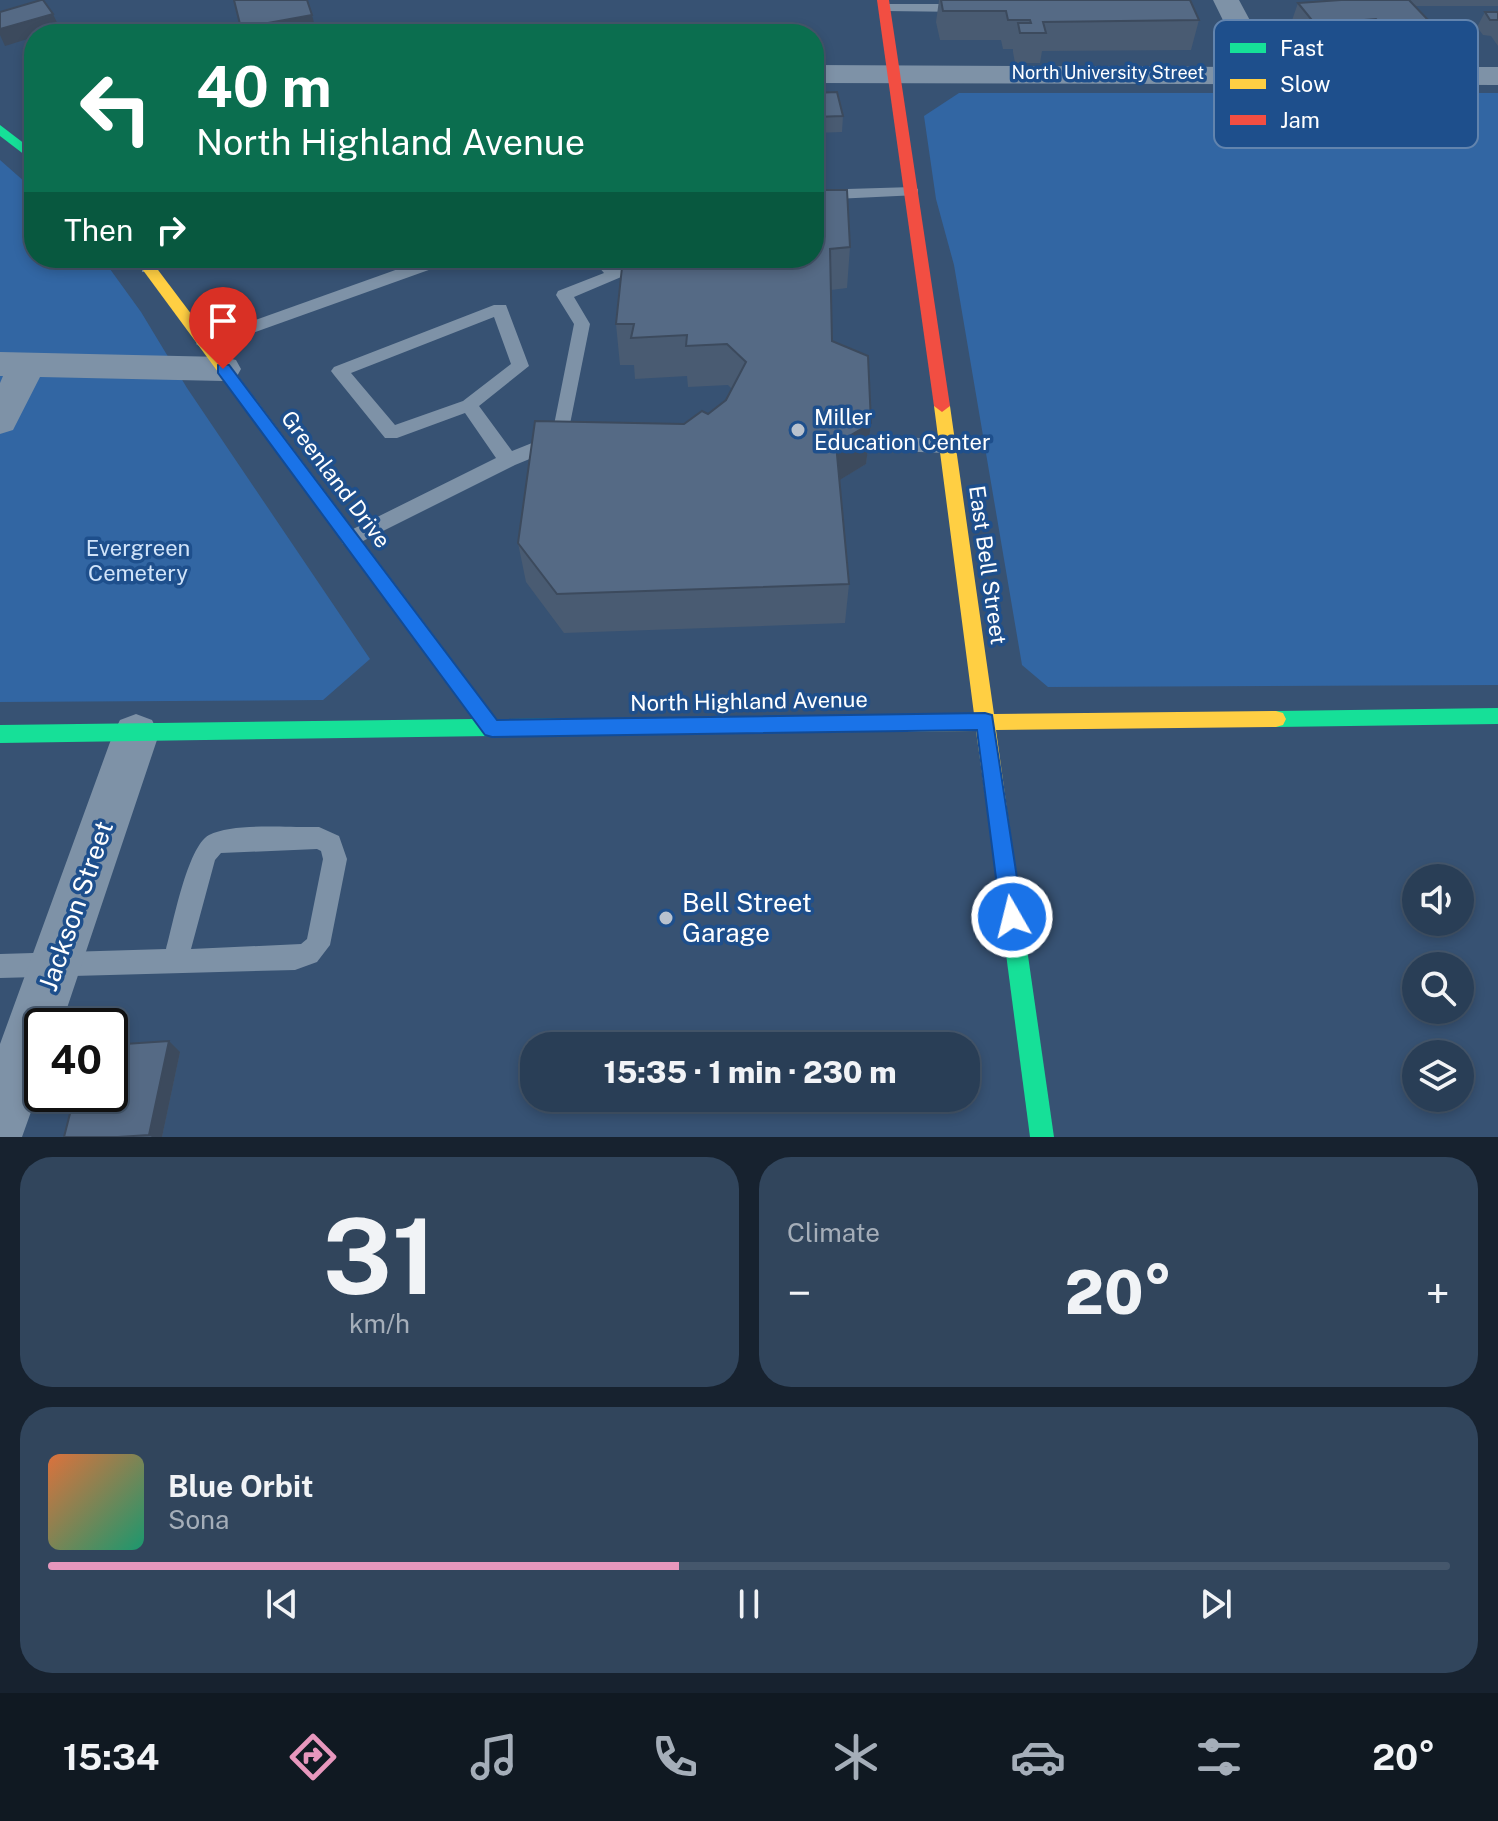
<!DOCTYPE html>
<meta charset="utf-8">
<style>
body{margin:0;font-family:"Public Sans",sans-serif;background:#31455c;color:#f1f3f6;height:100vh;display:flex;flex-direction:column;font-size:30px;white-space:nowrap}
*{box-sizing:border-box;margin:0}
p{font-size:26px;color:#a5aeb9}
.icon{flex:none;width:44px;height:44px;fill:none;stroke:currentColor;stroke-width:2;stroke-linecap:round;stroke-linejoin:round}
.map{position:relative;height:1137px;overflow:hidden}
.sheet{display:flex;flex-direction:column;gap:20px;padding:20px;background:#17222f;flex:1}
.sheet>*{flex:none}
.banner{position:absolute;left:24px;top:24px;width:800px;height:244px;border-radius:32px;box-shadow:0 4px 12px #0003,0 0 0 2px #45576c;background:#0b6e4f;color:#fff;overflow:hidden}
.buttons{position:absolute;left:1402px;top:864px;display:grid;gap:16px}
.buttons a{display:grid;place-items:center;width:72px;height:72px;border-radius:50%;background:#293e56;box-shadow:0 4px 12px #0003,0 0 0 2px #45576c;font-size:40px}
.speed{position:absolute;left:24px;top:1008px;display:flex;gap:16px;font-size:40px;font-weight:700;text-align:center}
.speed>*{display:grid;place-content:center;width:104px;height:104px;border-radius:50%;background:#293e56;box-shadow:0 4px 12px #0003,0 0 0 2px #45576c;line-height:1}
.speed .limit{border:4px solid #111;border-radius:12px;background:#fff;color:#111}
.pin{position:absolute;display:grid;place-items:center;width:68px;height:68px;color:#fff;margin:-82px -34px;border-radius:50% 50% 50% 0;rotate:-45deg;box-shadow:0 0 8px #0007}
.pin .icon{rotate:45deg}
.me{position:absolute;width:88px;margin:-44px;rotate:352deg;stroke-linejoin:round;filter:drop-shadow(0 0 6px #0008)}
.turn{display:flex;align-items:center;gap:28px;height:168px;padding:0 40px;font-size:36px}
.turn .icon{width:104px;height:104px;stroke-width:2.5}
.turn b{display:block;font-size:56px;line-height:68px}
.then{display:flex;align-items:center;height:76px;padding:0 40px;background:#0003;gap:16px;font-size:30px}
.big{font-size:60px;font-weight:800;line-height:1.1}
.sheet .card{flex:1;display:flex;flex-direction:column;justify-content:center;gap:12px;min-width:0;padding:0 28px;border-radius:32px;background:#31455c}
.sheet .dial{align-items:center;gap:0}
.dial b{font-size:104px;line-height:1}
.song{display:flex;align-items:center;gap:24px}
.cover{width:96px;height:96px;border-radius:12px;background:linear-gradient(135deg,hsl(20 70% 55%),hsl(160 70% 35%))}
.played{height:8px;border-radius:4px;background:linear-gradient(90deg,#e797bd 45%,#45576c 45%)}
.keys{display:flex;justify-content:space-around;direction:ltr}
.heat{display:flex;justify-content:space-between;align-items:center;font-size:44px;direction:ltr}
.sheet .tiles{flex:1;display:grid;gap:20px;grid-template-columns:1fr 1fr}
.card:last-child{grid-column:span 2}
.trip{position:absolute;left:520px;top:1032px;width:460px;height:80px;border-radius:32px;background:#293e56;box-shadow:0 4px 12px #0003,0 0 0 2px #45576c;font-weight:800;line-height:80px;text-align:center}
.tabs{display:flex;height:128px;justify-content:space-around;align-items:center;background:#101922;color:#a5aeb9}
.tabs .icon{width:56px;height:56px}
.tabs .selected{color:#e797bd}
.tabs b{font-size:36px;color:#f1f3f6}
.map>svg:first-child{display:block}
.green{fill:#3266a3}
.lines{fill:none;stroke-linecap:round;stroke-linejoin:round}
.lane{fill:#7e92a7;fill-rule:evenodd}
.street{fill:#7e92a7;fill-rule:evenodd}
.fast{fill:#16e098;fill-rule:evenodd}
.slow{fill:#ffcf43;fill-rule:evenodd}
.jam{fill:#f24e42;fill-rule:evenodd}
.wall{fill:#495b72}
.shaded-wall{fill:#3c4a5d}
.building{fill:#556a85;stroke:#3c4a5d;stroke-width:2}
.route{fill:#1a73e8;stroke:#114b97;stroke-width:2}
.poi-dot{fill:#b9c2ce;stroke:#1e4f8c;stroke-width:3}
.labels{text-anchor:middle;stroke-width:7;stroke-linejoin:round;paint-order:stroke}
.far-street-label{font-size:18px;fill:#fff;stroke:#1e4f8c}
.poi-label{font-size:22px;fill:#fff;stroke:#1e4f8c;text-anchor:start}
.street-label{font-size:22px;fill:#fff;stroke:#1e4f8c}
.park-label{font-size:22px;fill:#d0e3f9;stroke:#1e4f8c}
.near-poi-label{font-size:26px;fill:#fff;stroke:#1e4f8c;text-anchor:start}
.near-street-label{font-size:26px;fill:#fff;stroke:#1e4f8c}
.key{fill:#1e4f8c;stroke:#6284ae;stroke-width:2}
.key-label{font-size:22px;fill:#fff}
</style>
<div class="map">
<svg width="1498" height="1137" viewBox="0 0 1498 1137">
<rect width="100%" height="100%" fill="#375273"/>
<g class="green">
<polygon points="959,93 1498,93 1498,685 1048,687 1022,665 954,265 936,199 924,116"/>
<polygon points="0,160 34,190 34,258 102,258 141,312 187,388 370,659 323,700 0,702"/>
</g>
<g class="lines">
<g class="lane">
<polygon points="880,4 965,4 971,8 965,12 885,11 880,10"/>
<polygon points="913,187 918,189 918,195 814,200 814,190"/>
<polygon points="158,258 180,258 154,272 142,272 142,264"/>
<polygon points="429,258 453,258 451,262 211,348 205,350 196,344 199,340"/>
<path d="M591,258H608L618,268L643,258H666L574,297L590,324L566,444L515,465L357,544H343L340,539L343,534L496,458L465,413L397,438H385L334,375L331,371L334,367L494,305H506L529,366L479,406L512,451L552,435L574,324L556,295L558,291L604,273ZM494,317L511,364L463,401L395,425L351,373Z"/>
<polygon points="866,436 947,439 956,446 947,453 866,450 857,443"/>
<path d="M319,827L339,836L347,859L330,945L317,962L295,970L0,978V954L166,949C173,925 187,847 209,835C234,822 290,828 319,827ZM317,849L321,851L323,859L307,939L301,944L191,949L215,860L221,853Z"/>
</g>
<g class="street">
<polygon points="1213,0 1239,0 1275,67 1498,67 1498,85 814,83 814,65 1246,67"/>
<polygon points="0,352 223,357 236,360 241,369 236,378 223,381 40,377 13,430 0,434 0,383 3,376 0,376"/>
<polygon points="136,714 152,720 159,734 61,1026 42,1026 42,1081 22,1137 0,1137 0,1044 113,734 120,720"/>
</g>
<g class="fast">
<polygon points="0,125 34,151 34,162 0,136"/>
<polygon points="430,637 437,640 496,719 627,718 634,720 637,726 634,732 627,734 0,743 0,725 474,719 423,650 421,645 423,640"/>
<polygon points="1498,708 1498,724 1276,727 1269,725 1266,719 1269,713 1276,711"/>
<polygon points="997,800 1004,802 1007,809 1054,1137 1030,1137 987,809 990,802"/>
</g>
<g class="slow">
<polygon points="134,258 149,258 437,640 439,645 437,650 430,653 423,650"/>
<polygon points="942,400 950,406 994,714 1276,711 1283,713 1286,719 1283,725 1276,727 996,730 1007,809 1004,816 997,818 990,816 987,809 976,731 627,734 620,732 617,726 620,720 627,718 974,714 934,406"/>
</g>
<polygon class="jam" points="877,0 889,0 950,406 942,412 934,406"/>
</g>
<g class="wall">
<polygon points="939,0 1190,0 1199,20 1191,50 1042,51 1040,63 1015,63 1013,52 1013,49 1003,49 1001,40 940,40 936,22"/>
<polygon points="1341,0 1498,0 1498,6 1415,6 1429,21 1419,44 1372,47 1367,42 1307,47 1290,26 1298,3"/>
<polygon points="1485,12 1498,12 1498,46 1491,36 1483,35 1477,27"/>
<polygon points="814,93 843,116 842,132 814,133"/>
<polygon points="814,190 850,247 847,288 831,290 832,341 871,423 866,464 839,480 849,584 845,623 564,633 526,582 518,543 684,424 708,414 726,400 732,389 728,385 688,387 687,376 635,379 634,365 620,365 616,324 814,258"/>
<polygon points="180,1052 162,1137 64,1137"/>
</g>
<g class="shaded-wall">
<polygon points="53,14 60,29 44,34 34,34 34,37 5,46 0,35 0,29"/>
<polygon points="312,15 317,34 243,34 241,28"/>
<polygon points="871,423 866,464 833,484 836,444"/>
<polygon points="169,1041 180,1052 162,1137 152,1137 149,1135"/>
</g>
<g class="building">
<polygon points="41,0 43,0 53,14 0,29 0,12"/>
<polygon points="234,0 307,0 312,15 241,28"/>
<polygon points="941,0 1190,0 1199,20 1043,22 1046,33 1020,33 1018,23 1031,23 1030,20 1008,20 1006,11 943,11"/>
<polygon points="1341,0 1409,0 1429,21 1381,24 1376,19 1315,24 1298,3"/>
<polygon points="1485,12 1498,12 1498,20 1490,20"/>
<polygon points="837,92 843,116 814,117 814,93"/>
<polygon points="814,190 847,190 850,247 830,249 832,341 868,356 871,423 836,444 849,584 557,594 518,543 535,421 684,424 702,411 708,414 726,400 746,362 727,344 686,346 687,335 631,338 634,324 616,324 623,258 814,258"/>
<polygon points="169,1041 149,1135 118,1137 64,1137 75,1094 110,1094 110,1045"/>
</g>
<polygon class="route" points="223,364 229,365 497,720 985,713 992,715 1023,917 1020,924 1012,927 1004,924 1001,917 977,730 492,737 485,735 218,373 218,365"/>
<g class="poi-dot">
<circle cx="798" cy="430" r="8"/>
<circle cx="666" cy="918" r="8"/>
</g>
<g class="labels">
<g class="far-street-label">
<text x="1108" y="79">North University Street</text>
</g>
<g class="poi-label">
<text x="814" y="425">Miller<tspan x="814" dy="25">Education Center</tspan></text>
</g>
<g class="street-label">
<text transform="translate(336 479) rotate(53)" y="8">Greenland Drive</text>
<text transform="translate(988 565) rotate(82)" y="8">East Bell Street</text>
<text transform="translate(749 701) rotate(-1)" y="8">North Highland Avenue</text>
</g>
<g class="park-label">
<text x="138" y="556">Evergreen<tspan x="138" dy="25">Cemetery</tspan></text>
</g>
<g class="near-poi-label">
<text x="682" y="912">Bell Street<tspan x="682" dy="30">Garage</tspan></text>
</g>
<g class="near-street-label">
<text transform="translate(76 906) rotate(-71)" y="9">Jackson Street</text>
</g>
</g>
<rect x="1214" y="20" width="264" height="128" rx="12" class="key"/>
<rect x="1230" y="43" width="36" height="10" fill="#16e098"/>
<rect x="1230" y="79" width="36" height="10" fill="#ffcf43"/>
<rect x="1230" y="115" width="36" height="10" fill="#f24e42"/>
<g class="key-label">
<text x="1280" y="56">Fast</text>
<text x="1280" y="92">Slow</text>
<text x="1280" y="128">Jam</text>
</g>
</svg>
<div class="buttons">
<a><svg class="icon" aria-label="sound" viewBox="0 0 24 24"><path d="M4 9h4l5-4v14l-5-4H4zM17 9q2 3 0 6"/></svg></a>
<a><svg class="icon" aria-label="search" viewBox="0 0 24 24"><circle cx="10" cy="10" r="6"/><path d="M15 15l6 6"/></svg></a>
<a><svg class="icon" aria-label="layers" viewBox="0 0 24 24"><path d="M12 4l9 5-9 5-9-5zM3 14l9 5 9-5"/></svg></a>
</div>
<div class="speed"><div class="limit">40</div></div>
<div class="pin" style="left:223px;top:369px;background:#d93025"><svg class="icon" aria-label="arrive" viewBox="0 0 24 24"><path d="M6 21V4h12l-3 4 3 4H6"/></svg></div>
<svg class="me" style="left:1012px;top:917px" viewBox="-20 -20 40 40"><circle r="17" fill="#1a73e8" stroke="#fff" stroke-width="3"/><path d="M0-11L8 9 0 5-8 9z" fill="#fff"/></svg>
<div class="trip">15:35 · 1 min · 230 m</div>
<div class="banner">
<div class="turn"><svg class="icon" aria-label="left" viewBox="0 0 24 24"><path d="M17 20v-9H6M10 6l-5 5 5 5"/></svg><div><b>40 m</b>North Highland Avenue</div></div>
<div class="then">Then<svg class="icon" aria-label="right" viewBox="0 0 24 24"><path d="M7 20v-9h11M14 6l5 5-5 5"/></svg></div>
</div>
</div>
<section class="sheet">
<div class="tiles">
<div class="card dial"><b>31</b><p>km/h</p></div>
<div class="card"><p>Climate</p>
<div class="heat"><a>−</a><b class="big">20°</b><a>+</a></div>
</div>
<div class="card">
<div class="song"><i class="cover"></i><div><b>Blue Orbit</b><p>Sona</p></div></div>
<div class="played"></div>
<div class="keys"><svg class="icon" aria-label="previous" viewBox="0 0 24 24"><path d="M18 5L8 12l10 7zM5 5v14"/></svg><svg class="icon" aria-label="pause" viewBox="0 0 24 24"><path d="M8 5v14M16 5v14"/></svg><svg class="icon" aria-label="next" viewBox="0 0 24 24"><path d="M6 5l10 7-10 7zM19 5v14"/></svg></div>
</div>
</div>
</section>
<nav class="tabs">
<b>15:34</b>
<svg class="icon selected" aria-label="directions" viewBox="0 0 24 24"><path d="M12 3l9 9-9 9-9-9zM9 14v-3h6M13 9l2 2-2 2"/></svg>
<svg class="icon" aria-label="music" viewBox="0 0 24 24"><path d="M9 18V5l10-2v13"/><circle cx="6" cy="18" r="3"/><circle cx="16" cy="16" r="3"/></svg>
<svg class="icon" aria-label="phone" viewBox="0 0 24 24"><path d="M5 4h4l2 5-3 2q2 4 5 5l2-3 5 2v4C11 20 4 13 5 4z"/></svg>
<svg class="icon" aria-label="climate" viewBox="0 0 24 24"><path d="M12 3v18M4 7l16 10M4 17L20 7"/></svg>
<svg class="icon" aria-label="car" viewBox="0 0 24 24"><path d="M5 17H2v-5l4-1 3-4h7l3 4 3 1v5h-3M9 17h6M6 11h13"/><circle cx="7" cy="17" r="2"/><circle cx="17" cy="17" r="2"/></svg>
<svg class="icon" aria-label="filters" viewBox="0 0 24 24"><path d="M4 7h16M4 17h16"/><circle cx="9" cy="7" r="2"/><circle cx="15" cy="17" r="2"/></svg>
<b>20°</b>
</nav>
